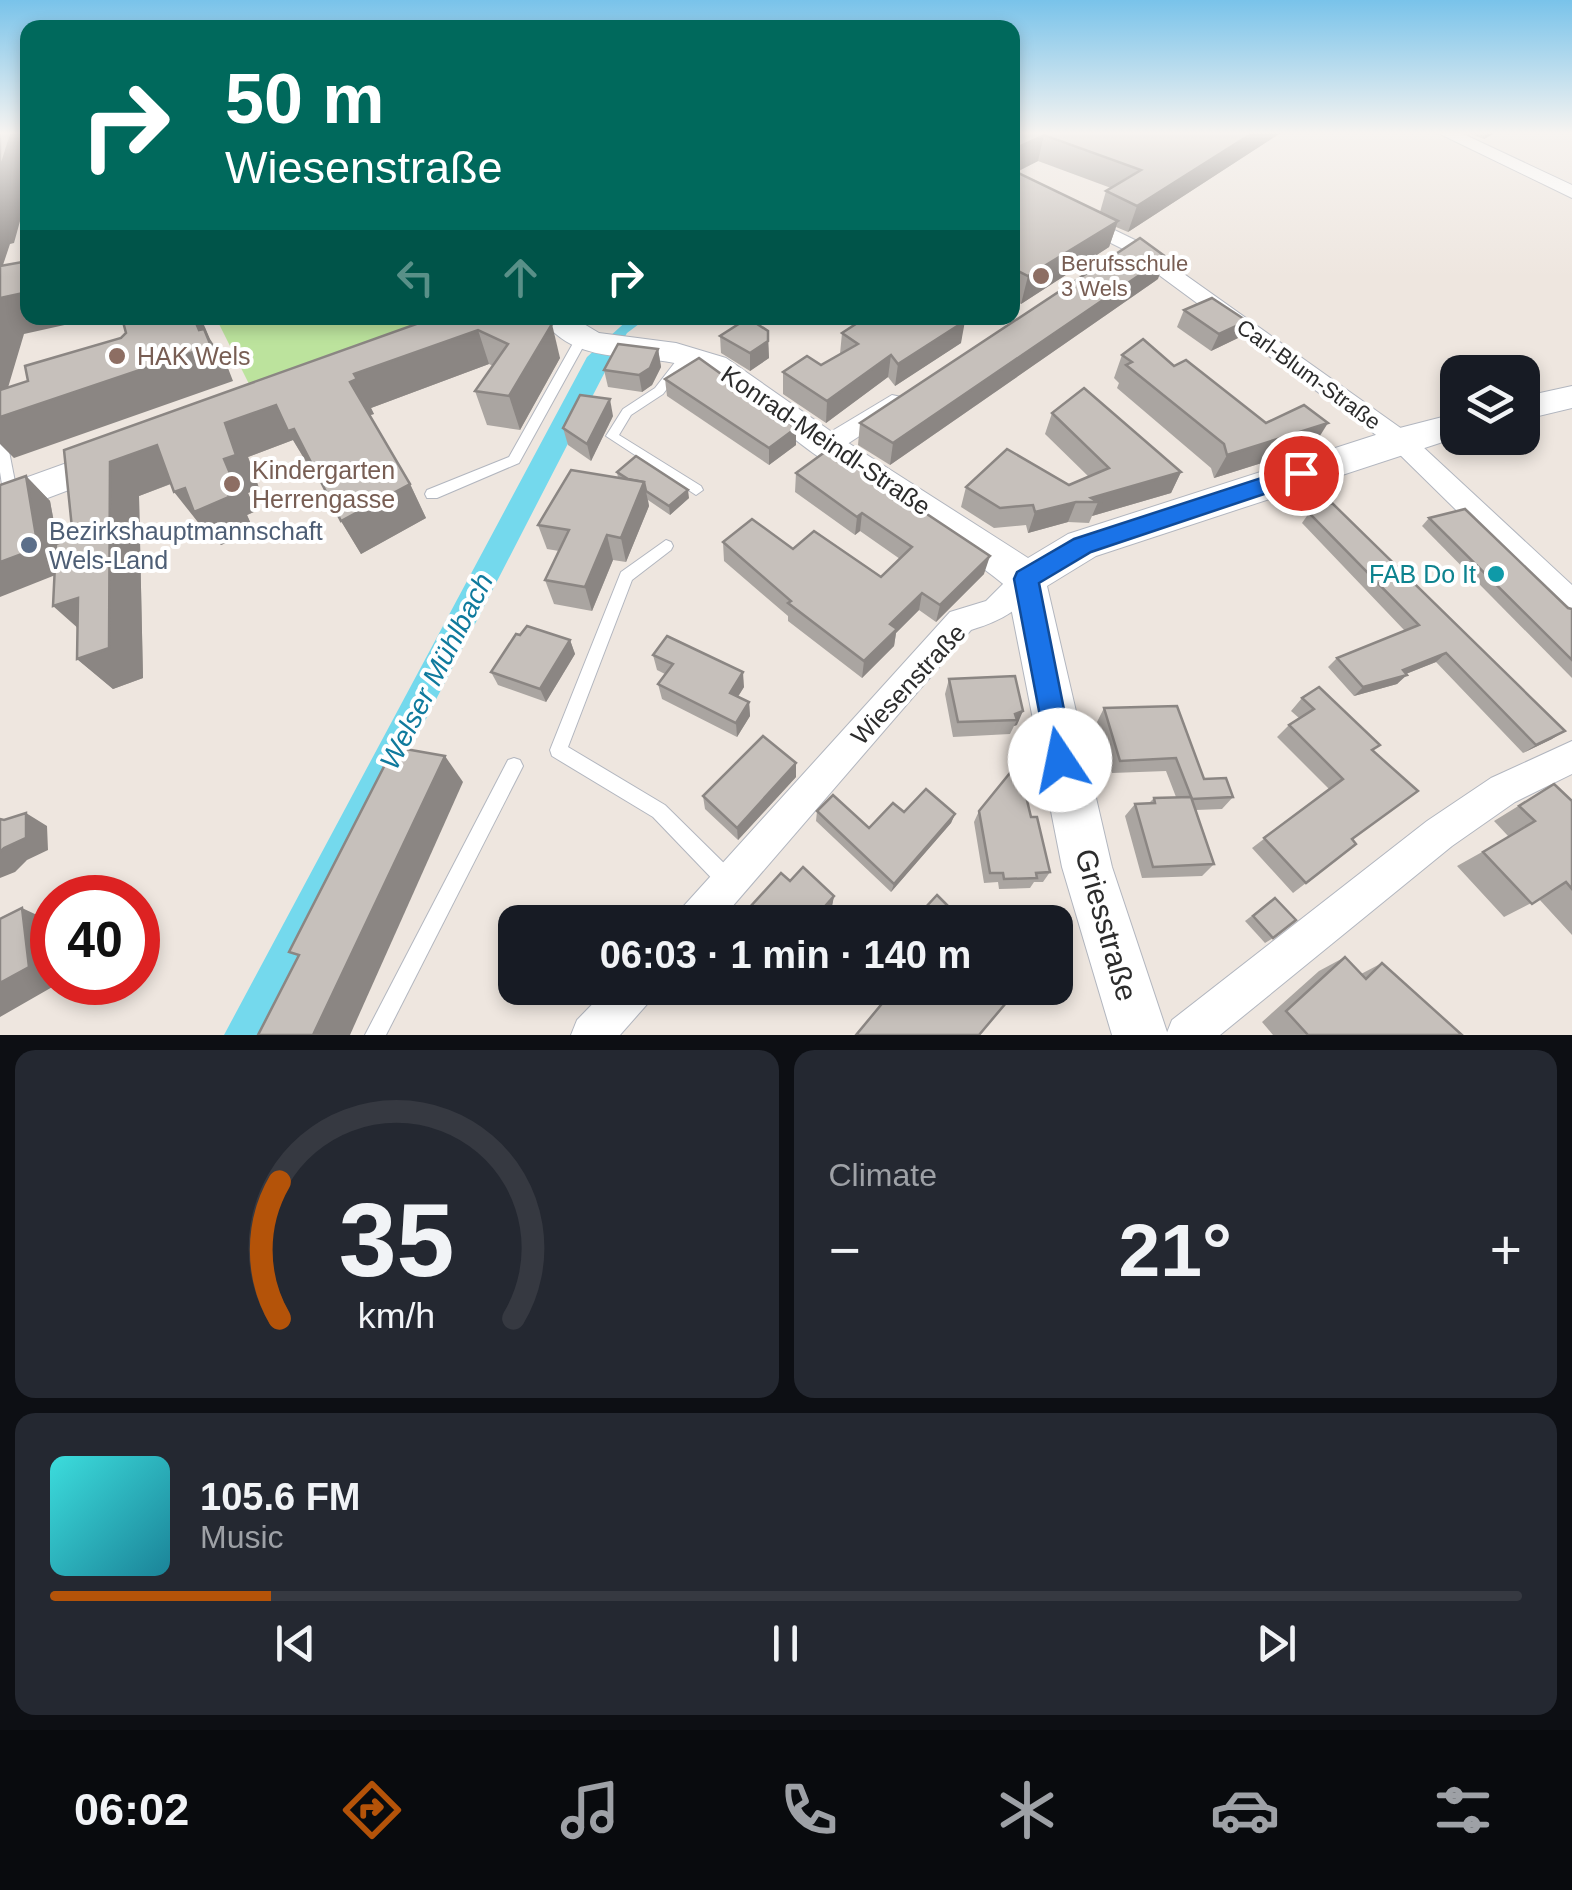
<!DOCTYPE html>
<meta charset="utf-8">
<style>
body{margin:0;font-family:Arial,sans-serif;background:#242831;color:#f1f3f6;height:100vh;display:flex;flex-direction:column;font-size:38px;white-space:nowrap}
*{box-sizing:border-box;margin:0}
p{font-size:32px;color:#9ea1a6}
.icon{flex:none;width:55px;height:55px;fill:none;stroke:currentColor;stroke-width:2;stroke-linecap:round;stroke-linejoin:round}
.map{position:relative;height:1035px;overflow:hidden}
.details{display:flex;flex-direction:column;gap:15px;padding:15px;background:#0d0f14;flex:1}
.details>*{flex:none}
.banner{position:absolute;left:20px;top:20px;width:1000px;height:305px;border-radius:20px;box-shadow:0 5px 15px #0003;background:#00695c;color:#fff;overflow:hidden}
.fabs{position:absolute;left:1440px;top:355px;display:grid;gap:20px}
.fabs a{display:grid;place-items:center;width:100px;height:100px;border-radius:20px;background:#171b24;box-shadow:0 5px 15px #0003;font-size:50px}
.speed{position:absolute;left:30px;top:875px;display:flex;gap:20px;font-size:50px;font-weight:700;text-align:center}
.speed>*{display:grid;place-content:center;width:130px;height:130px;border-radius:50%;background:#171b24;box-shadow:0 5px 15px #0003;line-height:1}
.speed .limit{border:15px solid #d22;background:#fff;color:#111}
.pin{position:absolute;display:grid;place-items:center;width:85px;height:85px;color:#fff;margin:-42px;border:5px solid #fff;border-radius:50%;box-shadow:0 2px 10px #0007}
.me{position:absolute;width:110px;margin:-55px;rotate:349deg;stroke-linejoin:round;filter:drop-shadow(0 0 8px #0008)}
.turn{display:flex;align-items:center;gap:35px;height:210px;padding:0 40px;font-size:45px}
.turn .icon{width:130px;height:130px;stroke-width:2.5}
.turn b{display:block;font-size:70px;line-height:85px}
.lanes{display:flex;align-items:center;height:95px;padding:0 40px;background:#0003;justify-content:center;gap:50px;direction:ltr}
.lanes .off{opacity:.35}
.big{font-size:75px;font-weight:700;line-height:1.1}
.details .card{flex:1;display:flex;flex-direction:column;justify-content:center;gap:15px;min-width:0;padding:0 35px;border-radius:20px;background:#242831}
.details .dial{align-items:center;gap:0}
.dial svg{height:260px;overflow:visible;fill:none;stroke:#363941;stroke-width:7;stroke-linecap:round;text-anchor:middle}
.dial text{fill:#f1f3f6;stroke:none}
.song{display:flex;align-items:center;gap:30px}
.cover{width:120px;height:120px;border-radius:15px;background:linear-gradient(135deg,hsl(180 70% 55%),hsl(190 70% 35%))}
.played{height:10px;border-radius:5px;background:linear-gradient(90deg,#b45309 15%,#363941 15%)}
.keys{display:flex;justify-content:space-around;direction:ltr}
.heat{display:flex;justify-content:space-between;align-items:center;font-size:55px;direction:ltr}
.details .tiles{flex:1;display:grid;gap:15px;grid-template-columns:1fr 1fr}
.card:last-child{grid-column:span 2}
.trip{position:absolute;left:498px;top:905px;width:575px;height:100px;border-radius:20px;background:#171b24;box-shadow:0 5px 15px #0003;font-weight:700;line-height:100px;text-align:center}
.dock{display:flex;height:160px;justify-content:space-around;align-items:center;background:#090b0e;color:#9ea1a6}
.dock .icon{width:70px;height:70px}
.dock .active{color:#b45309}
.dock b{font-size:45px;color:#f1f3f6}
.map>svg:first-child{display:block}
.green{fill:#bce39d}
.water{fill:#74d9ed}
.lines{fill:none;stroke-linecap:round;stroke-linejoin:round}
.lane-casing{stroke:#b2b6bf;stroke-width:2}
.street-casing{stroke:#b2b6bf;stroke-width:2}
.secondary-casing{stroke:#b2b6bf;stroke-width:2}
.lane{fill:#fff;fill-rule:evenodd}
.street{fill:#fff;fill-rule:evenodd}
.secondary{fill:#fff;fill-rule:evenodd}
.wall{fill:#aaa5a1;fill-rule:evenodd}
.shaded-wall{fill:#8b8683}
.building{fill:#c6c0bb;stroke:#8b8683;stroke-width:2.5}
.route{fill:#1a73e8;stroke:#114b97;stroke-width:2.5}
.education-dot{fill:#8d6e63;stroke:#fff;stroke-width:4}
.service-dot{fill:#5c6f8a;stroke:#fff;stroke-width:4}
.culture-dot{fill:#0f9aa8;stroke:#fff;stroke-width:4}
.labels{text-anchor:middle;stroke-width:8;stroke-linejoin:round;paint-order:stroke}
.far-education-label{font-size:22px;fill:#785e54;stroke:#fff;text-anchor:start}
.far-street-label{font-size:22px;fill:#2c2c2c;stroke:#fff}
.education-label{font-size:25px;fill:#785e54;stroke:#fff;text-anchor:start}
.street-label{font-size:25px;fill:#2c2c2c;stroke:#fff}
.service-label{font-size:25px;fill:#4e5e75;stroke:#fff;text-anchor:start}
.culture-label{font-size:25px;fill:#0d838f;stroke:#fff;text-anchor:end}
.water-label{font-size:28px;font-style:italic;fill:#0f7a9d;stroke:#fff}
.near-street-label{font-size:30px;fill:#2c2c2c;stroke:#fff}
</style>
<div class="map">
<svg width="1572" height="1035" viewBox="0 0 1572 1035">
<rect width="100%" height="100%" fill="#eee6df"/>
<polygon class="green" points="216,318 459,318 254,394"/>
<polygon class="water" points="630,318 647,318 627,333 608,366 263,1035 224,1035 587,357"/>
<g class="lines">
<g class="lane-casing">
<g id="lane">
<polygon points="582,334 588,338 519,463 437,498 427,498 425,494 427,490 509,457 576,338"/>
<polygon points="687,351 693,355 663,394 631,415 619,435 701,486 703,490 696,495 606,436 623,409 655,388 683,352"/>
<polygon points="0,432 6,436 18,497 11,502 4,497 0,472"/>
<polygon points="666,540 671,542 673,546 671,550 632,580 568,747 665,805 736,875 738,882 736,889 729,891 722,889 653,817 552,756 550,750 621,572"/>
<polygon points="514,758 520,760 523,766 520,772 386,1035 365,1035 508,760"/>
</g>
</g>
<g class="street-casing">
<g id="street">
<polygon points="1436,132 1459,132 1572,185 1572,198"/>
<polygon points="1012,180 1139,242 1409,434 1572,585 1572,616 1561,613 1391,446 1125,250 1012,194"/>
<polygon points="892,395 901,397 904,403 901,409 835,452 817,452 813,446 817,440"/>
<path d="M1026,567L1036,571L1041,579C1026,608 1001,621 971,630L719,922H675L681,909L950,612L986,601L1016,571Z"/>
<polygon points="1572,741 1572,774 1515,802 1452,846 1220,1035 1166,1035 1172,1020 1427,821 1491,778"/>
<polygon points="608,988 655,988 649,1002 620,1035 571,1035 577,1020"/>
</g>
</g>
<g class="secondary-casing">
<g id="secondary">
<path d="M542,318H574L599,333L676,343L726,358L839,437L1028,558L1068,534L1388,431L1458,413V437L1096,556L1047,586L1112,867L1168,1035H1112L1062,867L1007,587C946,537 877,499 813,453C776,427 743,392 703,372C651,347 578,373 542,318Z"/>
<polygon points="1572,386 1572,408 1522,420 1522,397"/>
<polygon points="114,446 127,450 132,459 127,468 0,516 0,487"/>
</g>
</g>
<use href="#lane" class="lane"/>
<use href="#street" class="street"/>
<use href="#secondary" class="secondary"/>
</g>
<g class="wall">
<path d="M1012,132H1282L1128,232L1116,227L1109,247L1021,304L1012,298ZM1038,161L1111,188L1106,191L1100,212L1017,172Z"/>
<polygon points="1466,132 1496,132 1484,139"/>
<polygon points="1158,279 890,465 858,445 860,423"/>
<polygon points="1184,310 1238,338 1211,351 1177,327"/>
<polygon points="433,318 531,318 560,358 520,430 487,425 475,391 493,366 489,364 371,408 374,414 370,415 410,484 426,518 361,554 341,521 312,464 308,465 293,440 248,457 259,488 248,493 256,511 247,515 254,531 221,545 204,524 201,526 171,484 139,496 143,678 113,689 77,659 77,628 55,575 26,476 50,501 58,543 73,538 64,450"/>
<polygon points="809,318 830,318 819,325"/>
<polygon points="768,331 769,358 750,371 721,353 720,336"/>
<polygon points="842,333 961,343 895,386 888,377 826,423 783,394 783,372 821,365 840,354"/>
<polygon points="658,349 661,367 652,385 642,392 608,387 604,370"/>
<polygon points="1122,355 1174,366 1266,423 1313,447 1214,478 1211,468 1117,388 1119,383 1114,378"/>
<polygon points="665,379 796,445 769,465 667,396"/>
<polygon points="1052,413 1181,472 1171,493 1092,516 1089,523 1068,522 1028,533 1026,525 994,528 961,507 966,487 1069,485 1089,477 1045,434"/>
<polygon points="613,416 591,461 568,445 563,428"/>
<polygon points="617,472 689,498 670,515 648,500 649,506 626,562 613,560 592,611 554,604 545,580 559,551 547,549 538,525 618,478"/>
<polygon points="796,473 984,574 936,622 919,610 896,633 894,646 862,678 788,621 788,616 724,561 723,542 793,549 881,577 900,559 860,531 855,535 795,492"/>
<polygon points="1309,513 1552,739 1523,753 1436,662 1406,674 1397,684 1354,696 1328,667 1337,658 1405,631 1302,523"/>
<polygon points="1429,518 1572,609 1572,678 1422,526"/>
<polygon points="520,635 570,640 575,654 546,702 498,685 491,672"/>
<polygon points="653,655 744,687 738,697 749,702 750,716 737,737 662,699 658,684 665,674 657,670"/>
<polygon points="1015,676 1017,725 1014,726 1010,734 953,737 945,694 949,679"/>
<polygon points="1302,698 1373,750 1352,839 1306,883 1293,893 1252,848 1329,789 1277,737 1289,725 1299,718 1291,711"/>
<polygon points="1104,708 1204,779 1233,797 1222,809 1196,810 1214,864 1202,876 1142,878 1125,816 1135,804 1149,803 1154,798 1176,797 1166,771 1112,773 1097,722"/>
<polygon points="796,777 738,840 705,809 703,796"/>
<polygon points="1554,784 1572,801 1572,935 1539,899 1504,917 1457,866 1509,837 1494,821"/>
<polygon points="817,811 869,828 904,812 955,814 951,823 891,892 816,821"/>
<polygon points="979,811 1031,817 1050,872 1043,882 1034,882 1030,888 999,889 998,882 984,883 974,822"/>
<polygon points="790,881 834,896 832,906 754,921 751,918 750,907"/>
<polygon points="1275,898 1273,938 1265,943 1245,921"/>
<polygon points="1345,957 1361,974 1382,963 1462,1035 1273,1035 1262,1022 1319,971"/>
</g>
<g class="shaded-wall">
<polygon points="12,132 28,132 28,192 14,243 10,244 3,265 0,266 0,170"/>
<polygon points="1254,132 1282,132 1128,232 1137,206"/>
<polygon points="1488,132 1496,132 1484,139"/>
<polygon points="1044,135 1038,161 1012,174 1012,150"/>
<polygon points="1118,221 1109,247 1021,304 1028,276"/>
<polygon points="1166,257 1158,279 890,465 893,443"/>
<polygon points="28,292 28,318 96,318 24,334 7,391 0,400 0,298"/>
<polygon points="194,318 201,318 210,339 226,363 233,381 14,458 0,444 0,417 199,330"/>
<polygon points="820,318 830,318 819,325"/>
<polygon points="965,321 961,343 895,386 898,364"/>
<polygon points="1247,321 1238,338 1211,351 1219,334"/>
<polygon points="552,324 560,358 520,430 509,396"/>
<polygon points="478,330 489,364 371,408 374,414 367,416 350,382 354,374"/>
<polygon points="768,341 769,358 750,371 750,353"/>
<polygon points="658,349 661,367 652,385 642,392 639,375"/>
<polygon points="891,355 888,377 826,423 827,401"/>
<polygon points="610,399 613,416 591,461 587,444"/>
<polygon points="276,405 294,429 314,463 308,465 293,440 248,457 259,488 248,493 256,511 247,515 254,531 221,545 204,524 201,526 174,492 185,488 223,482 225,423"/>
<polygon points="1328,423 1313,447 1214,478 1227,455"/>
<polygon points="796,428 796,445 769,465 769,448"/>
<polygon points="157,445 183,479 139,496 143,678 113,689 77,659 89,638 53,606 110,462"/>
<polygon points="1181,472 1171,493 1092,516 1098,502 1091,498"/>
<polygon points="26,476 50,501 63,572 0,597 0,562"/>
<polygon points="644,482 649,506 626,562 621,538"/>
<polygon points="410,484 426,518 361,554 341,521"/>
<polygon points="688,490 689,498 670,515 669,506"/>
<polygon points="1076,502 1068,522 1028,533 1035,512"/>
<polygon points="862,513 860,531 855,535 857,517"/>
<polygon points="607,535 613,560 592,611 585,587"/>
<polygon points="990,556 984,574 936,622 940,605"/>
<polygon points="922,593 919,610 896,633 894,646 862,678 864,661 890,624"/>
<polygon points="570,640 575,654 546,702 540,689"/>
<polygon points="1446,653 1436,662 1398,677 1407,675 1397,684 1354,696 1363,687"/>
<polygon points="743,672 744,687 731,707 730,693"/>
<polygon points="749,702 750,716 737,737 736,723"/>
<polygon points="1023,711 1017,725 1014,726 1017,720 1015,714"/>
<polygon points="1565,731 1552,739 1523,753 1536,745"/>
<polygon points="445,756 463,782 350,1035 313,1035"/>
<polygon points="796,763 796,777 738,840 737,828"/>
<polygon points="26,813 47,826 48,850 27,860 15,872 0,878 0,852"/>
<polygon points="955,814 951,823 891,892 894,884"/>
<polygon points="834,896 832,906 819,922 811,922"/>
<polygon points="22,908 52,922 52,982 61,982 0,1017 0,983"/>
</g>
<g class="building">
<polygon points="0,132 12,132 0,170"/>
<polygon points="1012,132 1254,132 1137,206 1106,191 1141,170 1044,135 1012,150"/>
<polygon points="1012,170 1118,221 1028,276 1012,268"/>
<polygon points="1140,238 1166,257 893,443 860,423"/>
<polygon points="28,261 28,292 0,298 0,266"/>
<polygon points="1212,298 1247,321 1219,334 1184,310"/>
<polygon points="122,318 194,318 199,330 204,329 211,346 0,417 0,390 28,381 25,366 121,338 126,333"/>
<polygon points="433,318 531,318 552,324 509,396 475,391 508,344 478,330 354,374 357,379 350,382 410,484 341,521 294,429 288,431 276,405 225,423 236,455 224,459 232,478 223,482 229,497 194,512 185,488 174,492 157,445 110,462 109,648 77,659 78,598 53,606 56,544 73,538 64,450"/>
<polygon points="748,318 768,331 768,341 750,353 720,336"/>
<polygon points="865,318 959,318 965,321 898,364 891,355 827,401 783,372 807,356 821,365 858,344 842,333"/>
<polygon points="1143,339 1174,366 1186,360 1266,423 1304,405 1328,423 1227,455 1224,444 1126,365 1132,362 1122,355"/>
<polygon points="618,344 658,349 650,368 639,375 604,370"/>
<polygon points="699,358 796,428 769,448 665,379"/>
<polygon points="1084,388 1181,472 1091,498 1098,502 1076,502 1035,512 1033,505 1000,508 966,487 1007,449 1069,485 1109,468 1052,413"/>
<polygon points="580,395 610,399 587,444 563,428"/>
<polygon points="829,449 990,556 940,605 922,593 890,624 897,629 864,661 788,603 791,601 723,542 752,519 793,549 814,531 881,577 912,547 862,513 857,517 796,473"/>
<polygon points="636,456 688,490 669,506 646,491 644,482 628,479 617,472"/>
<polygon points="571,470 644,482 621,538 607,535 585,587 545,580 569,530 538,525"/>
<polygon points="26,476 38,548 0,562 0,485"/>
<polygon points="1332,503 1565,731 1536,745 1446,653 1403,670 1407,675 1363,687 1337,658 1419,625 1309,513"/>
<polygon points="1465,509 1568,608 1572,609 1572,660 1429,518"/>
<polygon points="527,626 570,640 540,689 491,672 516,634 520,635"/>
<polygon points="667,636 743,672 730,693 749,702 736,723 658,684 673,664 653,655"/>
<polygon points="1015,676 1023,711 1015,714 1017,720 958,722 949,679"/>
<polygon points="1319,687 1380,745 1372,750 1418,791 1352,839 1356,844 1306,883 1264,838 1343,779 1289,725 1314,709 1302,698"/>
<polygon points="1177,706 1204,779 1226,778 1233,797 1192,799 1176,758 1120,761 1104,708"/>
<polygon points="763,736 796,763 737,828 703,796"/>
<polygon points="394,747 445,756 313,1035 258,1035 299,955 289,952"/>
<polygon points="1018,763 1031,817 1037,817 1050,872 1036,873 1037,878 1004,879 1003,873 990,873 979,811"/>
<polygon points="1554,784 1572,801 1572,889 1566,882 1532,904 1483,852 1535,821 1519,806"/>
<polygon points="926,789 955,814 894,884 817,811 833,795 869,828 893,803 904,812"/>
<polygon points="1191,797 1214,864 1153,867 1135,804 1155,803 1154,798"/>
<polygon points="26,813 26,838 4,848 0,852 0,819 4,820"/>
<polygon points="803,867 834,896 811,922 753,922 759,916 750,907 781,873 790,881"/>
<polygon points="937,895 964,922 912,922"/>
<polygon points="1275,898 1296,920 1273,938 1253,916"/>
<polygon points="22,908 29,967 0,983 0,919"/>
<polygon points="1345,957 1366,979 1382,963 1462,1035 1308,1035 1286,1011"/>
<polygon points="895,988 1002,988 1011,997 979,1035 856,1035"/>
</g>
<linearGradient id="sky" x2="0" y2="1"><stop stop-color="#79c3ea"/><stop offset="0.48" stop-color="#f7f4f1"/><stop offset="1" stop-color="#f7f4f1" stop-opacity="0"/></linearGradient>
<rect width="1572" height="277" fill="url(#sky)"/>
<polygon class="route" points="1301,465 1309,468 1312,473 1309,479 1091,552 1039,583 1074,760 1069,769 1060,773 1050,769 1014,579 1017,572 1074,539"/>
<g class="education-dot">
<circle cx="1041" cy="276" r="10"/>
<circle cx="117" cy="356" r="10"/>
<circle cx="232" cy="484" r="10"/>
</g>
<circle class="service-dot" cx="29" cy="545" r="10"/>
<circle class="culture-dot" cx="1496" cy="574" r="10"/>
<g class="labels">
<g class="far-education-label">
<text x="1061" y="271">Berufsschule<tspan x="1061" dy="25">3 Wels</tspan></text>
</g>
<g class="far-street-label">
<text transform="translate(1309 374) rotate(36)" y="8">Carl-Blum-Straße</text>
</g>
<g class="education-label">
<text x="137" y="365">HAK Wels</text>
<text x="252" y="479">Kindergarten<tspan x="252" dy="29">Herrengasse</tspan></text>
</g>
<g class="street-label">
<text transform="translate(826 440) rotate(34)" y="9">Konrad-Meindl-Straße</text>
<text transform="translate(908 684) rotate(-47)" y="9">Wiesenstraße</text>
</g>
<g class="service-label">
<text x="49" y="540">Bezirkshauptmannschaft<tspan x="49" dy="29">Wels-Land</tspan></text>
</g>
<g class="culture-label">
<text x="1476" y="583">FAB Do It</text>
</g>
<g class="water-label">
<text transform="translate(436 671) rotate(-63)" y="10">Welser Mühlbach</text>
</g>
<g class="near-street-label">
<text transform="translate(1106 925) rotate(74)" y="10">Griesstraße</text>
</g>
</g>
</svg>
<div class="fabs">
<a><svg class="icon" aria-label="layers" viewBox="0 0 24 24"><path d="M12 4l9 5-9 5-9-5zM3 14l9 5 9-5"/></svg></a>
</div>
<div class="speed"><div class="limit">40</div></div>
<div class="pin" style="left:1301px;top:473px;background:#d93025"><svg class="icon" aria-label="arrive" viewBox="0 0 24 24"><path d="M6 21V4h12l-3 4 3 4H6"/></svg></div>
<svg class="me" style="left:1060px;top:760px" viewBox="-20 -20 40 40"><circle r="19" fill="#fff"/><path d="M0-13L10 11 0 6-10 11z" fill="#1a73e8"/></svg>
<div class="trip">06:03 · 1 min · 140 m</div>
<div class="banner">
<div class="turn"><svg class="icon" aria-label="right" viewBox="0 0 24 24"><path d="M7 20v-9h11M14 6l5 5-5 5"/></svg><div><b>50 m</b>Wiesenstraße</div></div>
<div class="lanes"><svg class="icon off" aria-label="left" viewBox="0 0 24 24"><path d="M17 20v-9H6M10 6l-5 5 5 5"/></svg><svg class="icon off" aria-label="ahead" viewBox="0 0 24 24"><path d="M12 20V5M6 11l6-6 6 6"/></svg><svg class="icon" aria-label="right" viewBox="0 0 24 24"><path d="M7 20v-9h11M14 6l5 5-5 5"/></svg></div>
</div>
</div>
<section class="details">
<div class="tiles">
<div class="card dial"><svg viewBox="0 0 100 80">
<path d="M14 69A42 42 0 1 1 86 69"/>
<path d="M14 69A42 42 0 0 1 14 27" stroke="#b45309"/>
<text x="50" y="56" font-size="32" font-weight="700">35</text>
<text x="50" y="72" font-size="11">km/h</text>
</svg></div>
<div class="card"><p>Climate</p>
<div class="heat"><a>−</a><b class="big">21°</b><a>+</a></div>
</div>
<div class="card">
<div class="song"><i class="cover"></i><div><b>105.6 FM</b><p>Music</p></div></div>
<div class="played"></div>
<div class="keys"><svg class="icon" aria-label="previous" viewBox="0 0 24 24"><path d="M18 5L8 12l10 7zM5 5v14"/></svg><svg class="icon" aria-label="pause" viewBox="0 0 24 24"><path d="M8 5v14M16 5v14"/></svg><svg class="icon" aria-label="next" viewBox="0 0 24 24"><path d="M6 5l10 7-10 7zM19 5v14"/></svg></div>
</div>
</div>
</section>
<nav class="dock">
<b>06:02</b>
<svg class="icon active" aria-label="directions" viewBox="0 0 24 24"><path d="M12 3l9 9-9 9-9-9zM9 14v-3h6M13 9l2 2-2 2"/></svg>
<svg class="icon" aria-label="music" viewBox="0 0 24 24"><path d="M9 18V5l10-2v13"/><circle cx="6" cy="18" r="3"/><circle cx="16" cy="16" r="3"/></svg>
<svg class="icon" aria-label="phone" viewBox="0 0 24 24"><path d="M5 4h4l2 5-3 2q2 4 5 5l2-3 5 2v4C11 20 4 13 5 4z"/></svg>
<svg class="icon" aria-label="climate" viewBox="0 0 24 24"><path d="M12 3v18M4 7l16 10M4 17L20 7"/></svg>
<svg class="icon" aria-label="car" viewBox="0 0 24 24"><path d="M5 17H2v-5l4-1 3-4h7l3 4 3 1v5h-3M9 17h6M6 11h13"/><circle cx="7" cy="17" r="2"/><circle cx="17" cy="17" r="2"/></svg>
<svg class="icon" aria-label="filters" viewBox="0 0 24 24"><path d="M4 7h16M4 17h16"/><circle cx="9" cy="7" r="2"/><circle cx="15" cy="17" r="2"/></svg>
</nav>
